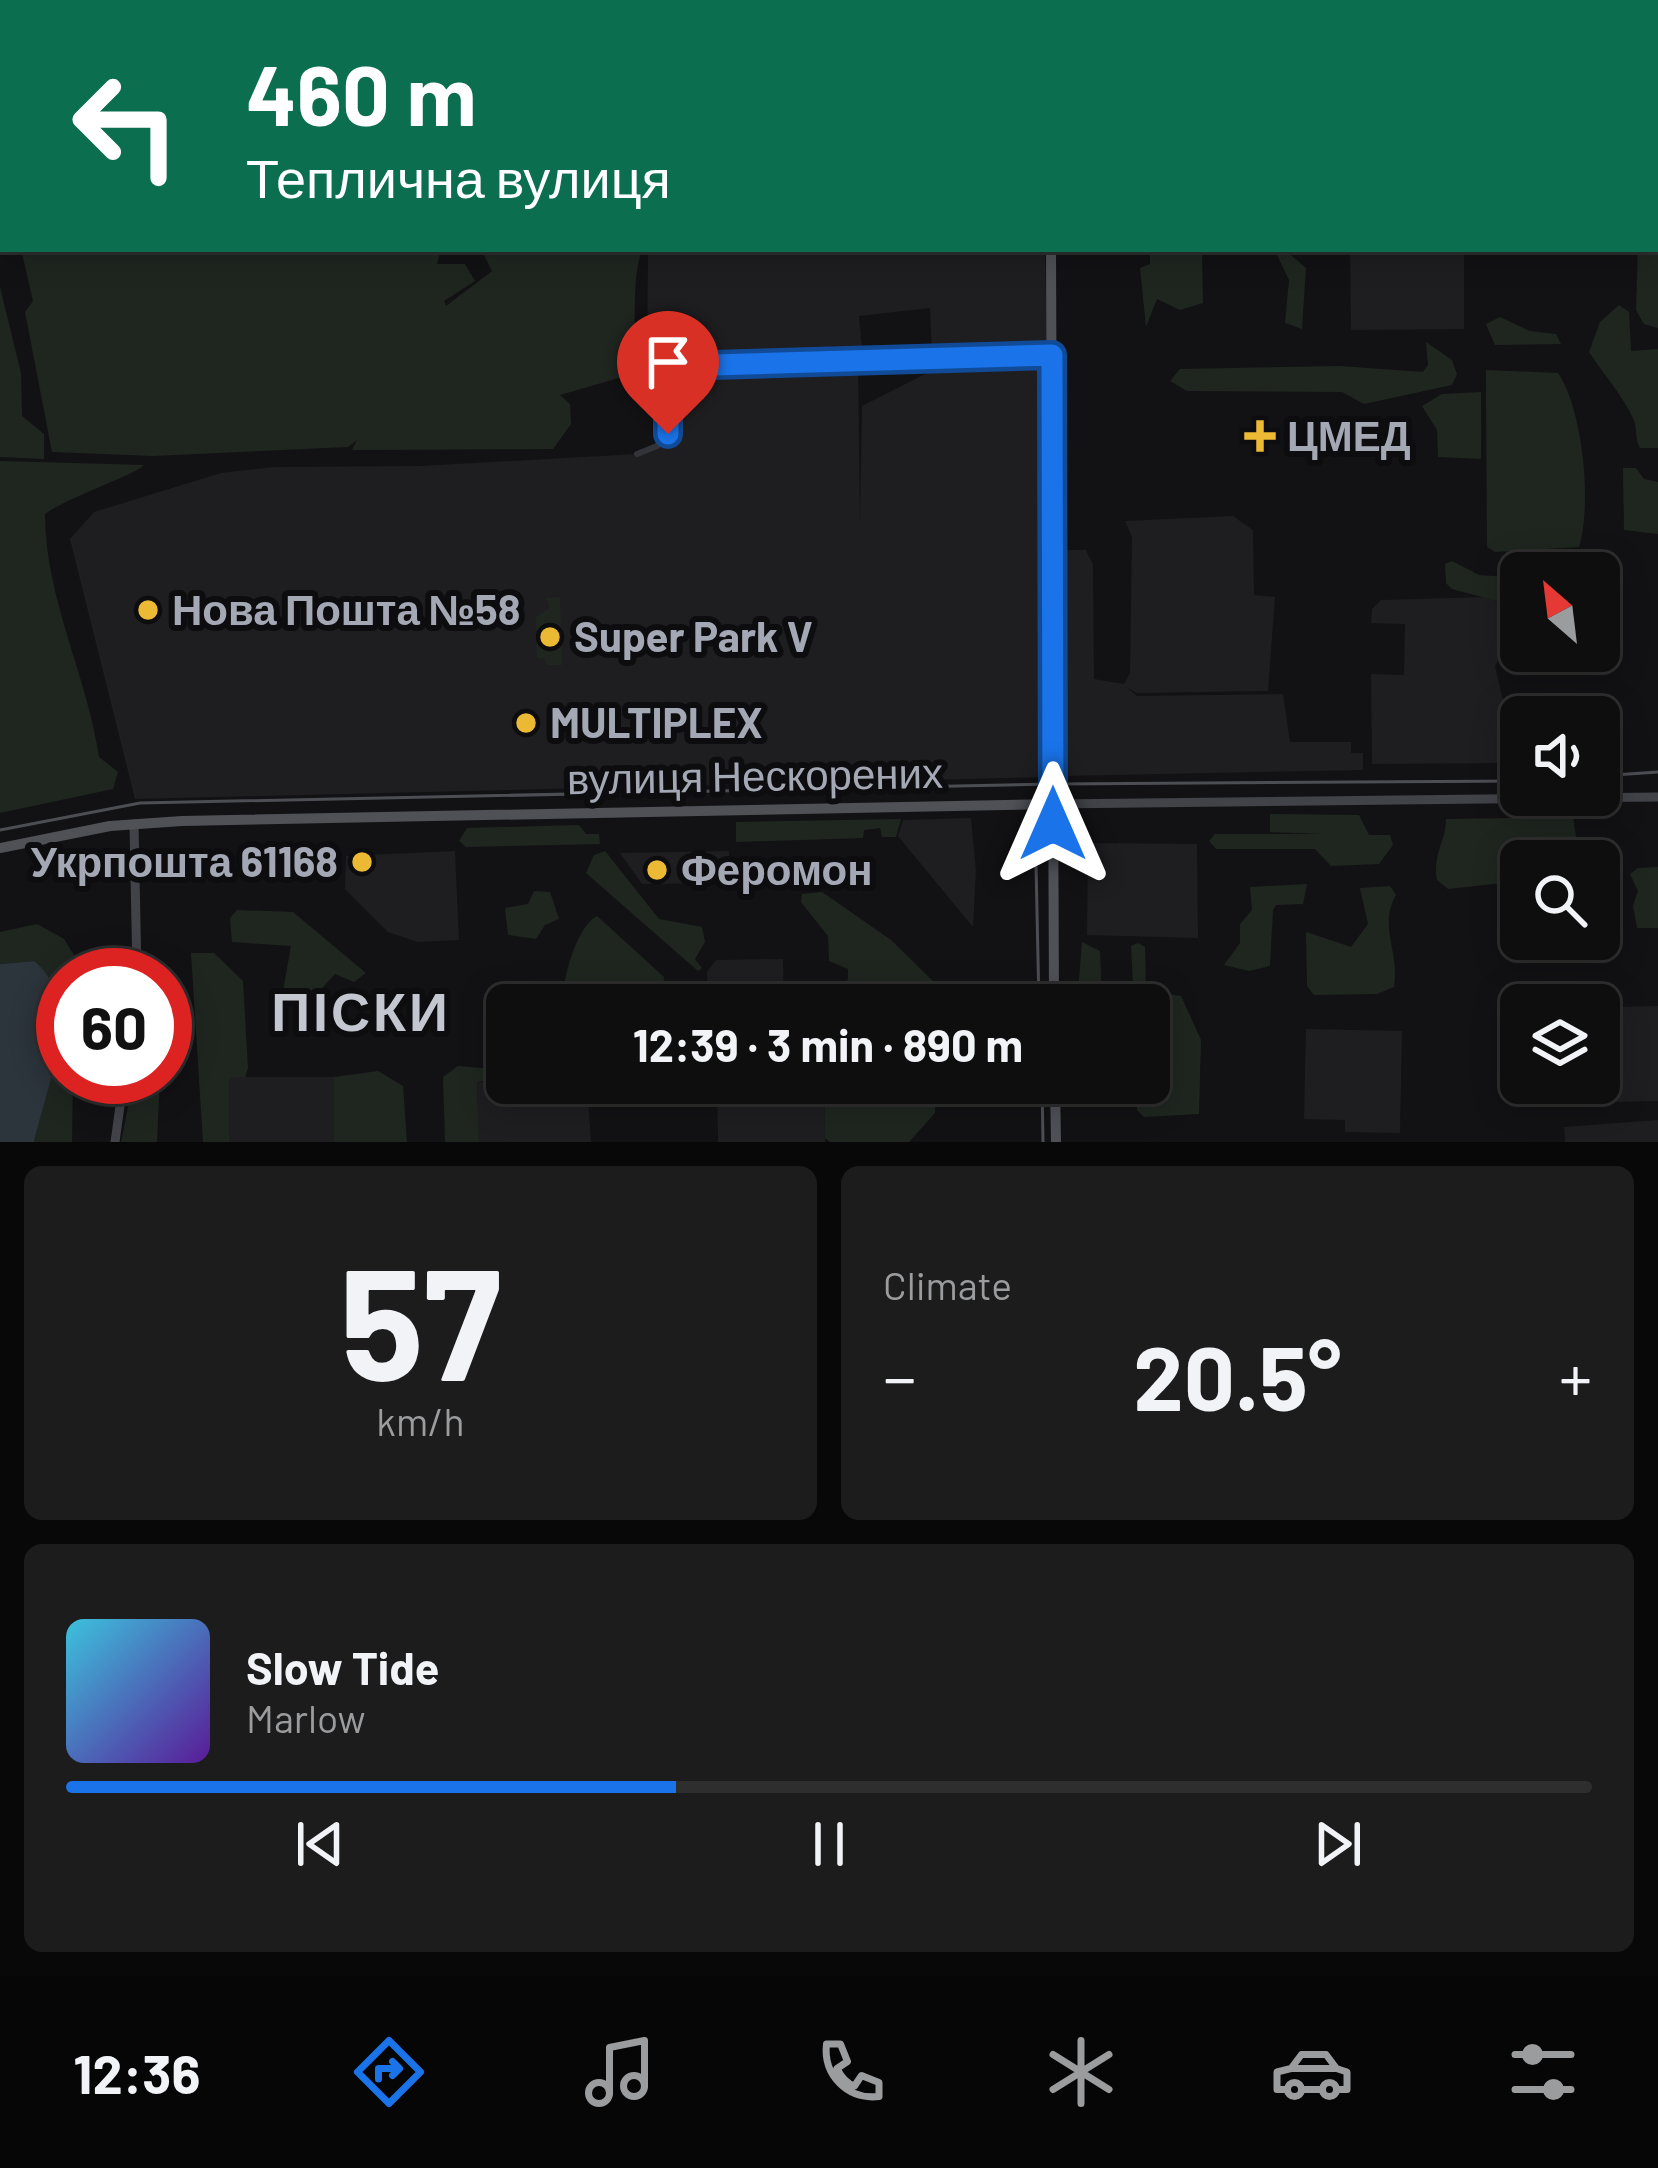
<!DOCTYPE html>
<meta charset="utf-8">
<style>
body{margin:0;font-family:Barlow,sans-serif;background:#1c1c1d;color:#f1f3f6;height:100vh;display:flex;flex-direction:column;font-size:45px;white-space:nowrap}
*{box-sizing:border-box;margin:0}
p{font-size:39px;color:#9b9c9e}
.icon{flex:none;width:66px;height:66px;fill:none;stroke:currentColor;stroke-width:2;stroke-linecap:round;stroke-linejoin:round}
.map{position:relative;height:1142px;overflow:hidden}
.panel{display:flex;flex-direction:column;gap:24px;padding:24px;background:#080808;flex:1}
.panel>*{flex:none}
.banner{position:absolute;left:0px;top:0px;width:1659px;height:252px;box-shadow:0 6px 30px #0003,0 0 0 3px #2e2e2f;background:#0b6e4f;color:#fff;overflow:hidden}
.needle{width:78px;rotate:332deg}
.controls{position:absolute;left:1500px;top:552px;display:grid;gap:24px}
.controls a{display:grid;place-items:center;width:120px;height:120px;border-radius:18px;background:#0e0e0f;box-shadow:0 6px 30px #0003,0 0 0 3px #2e2e2f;font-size:60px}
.speed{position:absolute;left:36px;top:948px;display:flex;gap:24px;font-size:60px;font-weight:700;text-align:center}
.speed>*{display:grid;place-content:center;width:156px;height:156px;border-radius:50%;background:#0e0e0f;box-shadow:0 6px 30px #0003,0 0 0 3px #2e2e2f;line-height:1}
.speed .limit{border:18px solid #d22;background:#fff;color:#111}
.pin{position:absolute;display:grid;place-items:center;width:102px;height:102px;color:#fff;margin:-123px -51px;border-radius:50% 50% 50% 0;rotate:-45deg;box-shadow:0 0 12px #0007}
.pin .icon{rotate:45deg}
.me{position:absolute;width:132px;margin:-66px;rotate:0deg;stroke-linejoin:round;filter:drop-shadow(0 0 9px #0008)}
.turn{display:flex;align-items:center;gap:42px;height:252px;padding:0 48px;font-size:54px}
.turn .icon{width:156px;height:156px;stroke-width:2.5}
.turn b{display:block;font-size:84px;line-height:102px}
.big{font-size:90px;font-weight:700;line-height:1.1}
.panel .card{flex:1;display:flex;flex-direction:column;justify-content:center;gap:18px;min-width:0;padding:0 42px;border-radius:18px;background:#1c1c1d}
.panel .dial{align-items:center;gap:0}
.dial b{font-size:156px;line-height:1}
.song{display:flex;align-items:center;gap:36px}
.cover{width:144px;height:144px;border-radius:18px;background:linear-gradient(135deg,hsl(190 70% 55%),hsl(270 70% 35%))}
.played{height:12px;border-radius:6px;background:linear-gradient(90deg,#1a73e8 40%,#2e2e2f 40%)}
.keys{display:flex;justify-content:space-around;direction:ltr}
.heat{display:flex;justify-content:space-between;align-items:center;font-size:66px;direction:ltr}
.panel .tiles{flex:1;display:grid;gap:24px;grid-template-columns:1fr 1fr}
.card:last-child{grid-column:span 2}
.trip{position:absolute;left:486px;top:984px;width:684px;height:120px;border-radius:18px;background:#0e0e0f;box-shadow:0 6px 30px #0003,0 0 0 3px #2e2e2f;font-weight:700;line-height:120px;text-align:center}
.menu{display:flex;height:192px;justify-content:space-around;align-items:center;background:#060606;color:#9b9c9e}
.menu .icon{width:84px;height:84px}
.menu .selected{color:#1a73e8}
.menu b{font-size:54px;color:#f1f3f6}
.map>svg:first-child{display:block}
.built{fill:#1e1e21}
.green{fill:#1f2620}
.water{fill:#2c343c}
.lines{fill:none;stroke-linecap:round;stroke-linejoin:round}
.street{stroke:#333439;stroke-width:6}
.secondary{stroke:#414349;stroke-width:9}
.primary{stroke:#4f5157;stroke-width:10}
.tram{stroke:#4c4e54;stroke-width:3}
.route-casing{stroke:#114b97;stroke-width:30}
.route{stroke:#1a73e8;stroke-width:21}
.poi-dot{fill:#ebb933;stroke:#0d0d0f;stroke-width:4.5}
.labels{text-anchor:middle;stroke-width:12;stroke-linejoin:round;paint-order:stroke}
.poi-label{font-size:42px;font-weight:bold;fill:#a4a8b4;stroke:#0d0d0f;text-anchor:start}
.street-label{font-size:42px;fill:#a4a8b4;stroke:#0d0d0f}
.district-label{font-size:54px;font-weight:bold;letter-spacing:3px;fill:#c5c7d0;stroke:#0d0d0f}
</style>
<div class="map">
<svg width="1658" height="1142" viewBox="0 0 1658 1142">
<rect width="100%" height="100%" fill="#121214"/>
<g class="built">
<polygon points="648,249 1045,249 1047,352 932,356 930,308 859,316 863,359 647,367"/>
<polygon points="1350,249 1464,249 1464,329 1351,330"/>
<polygon points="1039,357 1040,659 1048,777 135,799 70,539 94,512 221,473 274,467 421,466 637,454 657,446 661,371 858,363 860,522 862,406 945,364"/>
<polygon points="1233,516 1253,530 1254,595 1275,597 1268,691 1137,693 1126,687 1137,696 1283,694 1290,742 1351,742 1351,753 1363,753 1363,770 1063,776 1063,550 1086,550 1093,565 1094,679 1124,684 1130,673 1132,537 1125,521"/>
<polygon points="1488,597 1499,603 1521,598 1521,643 1504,650 1495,666 1504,705 1505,763 1372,764 1371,674 1404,675 1405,624 1371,623 1372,609 1381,600"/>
<polygon points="971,818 976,870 973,927 898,836 903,820"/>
<polygon points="1088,843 1197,844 1198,938 1087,935"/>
<polygon points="455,851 459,940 418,942 388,932 345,889 346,856"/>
<polygon points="729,851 729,883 642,884 620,853"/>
<polygon points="783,959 784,1005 708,1005 707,972 716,960"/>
<polygon points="1658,1006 1658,1101 1614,1102 1612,1007"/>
<polygon points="1306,1029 1402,1031 1400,1133 1345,1132 1345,1120 1304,1119"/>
<rect x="229" y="1077" width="105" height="65"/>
<polygon points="477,1082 587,1083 591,1142 479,1142"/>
<polygon points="824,1083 825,1142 718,1142 717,1083"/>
<polygon points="1658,1120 1658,1142 1565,1142 1564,1127"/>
</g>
<g class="green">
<polygon points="1658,232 1658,328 1644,324 1636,310 1638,249 1656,249"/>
<path d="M21,249H441L437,264H465L475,281L444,301L446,306L492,271L481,249H642C629,288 640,334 629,375L560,395L570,404L571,424L553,449L352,450L357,440L348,447L153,456L52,452L25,312L33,301Z"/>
<polygon points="1150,249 1202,249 1203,303 1180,310 1157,299 1146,327 1140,268 1150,264"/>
<polygon points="1285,250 1306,268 1302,329 1285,323 1289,280 1277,255"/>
<polygon points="0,287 21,373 22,416 44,434 44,459 0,457"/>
<path d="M1619,305L1629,312L1631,351L1658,349V448H1640C1634,437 1638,428 1633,418C1622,395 1603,373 1589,352L1600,322Z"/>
<polygon points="1500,317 1530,331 1556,334 1561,344 1495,345 1486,324"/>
<polygon points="1426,342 1452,360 1457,374 1452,385 1364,404 1342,392 1187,391 1170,381 1180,369 1340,366 1423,372 1428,365"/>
<path d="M1486,370L1558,373C1583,409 1592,505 1579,547L1495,552L1487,547Z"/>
<polygon points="1481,392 1481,459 1438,457 1437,430 1422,406 1442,394"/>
<path d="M0,461L144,465C135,475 68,497 45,514C45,598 87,675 99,757L118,772L113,789L0,813Z"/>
<polygon points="1623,468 1636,468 1644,479 1658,482 1658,534 1624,530"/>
<polygon points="1452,561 1479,575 1521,578 1521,595 1497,601 1452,589 1446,583 1445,564"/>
<polygon points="560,597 562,665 547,665 545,658 537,658 536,617 550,608 546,598"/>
<polygon points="1270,814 1359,815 1369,835 1390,835 1393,845 1379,864 1331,866 1315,849 1216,849 1209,841 1215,834 1324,834 1270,832"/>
<path d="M1573,817L1580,861H1521V881L1448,889L1437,880C1432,854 1446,842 1446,819Z"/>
<polygon points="901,819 896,837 882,837 880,828 864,830 863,838 736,842 736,822"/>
<polygon points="579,825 586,834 599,834 600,844 466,847 459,841 467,828"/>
<polygon points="605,851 659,919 702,927 705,942 695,959 702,968 698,971 586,873 594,855"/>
<polygon points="1658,867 1658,928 1637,928 1633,906 1638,891 1630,874 1638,868"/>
<polygon points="1307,884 1303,904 1276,905 1273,910 1270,966 1249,971 1224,965 1240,943 1240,924 1252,910 1250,887"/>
<path d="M1390,886L1396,895C1378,926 1400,952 1394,987L1377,994L1314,995L1307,986L1306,932L1351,947L1368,924L1360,888Z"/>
<polygon points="534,891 550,892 559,919 545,925 536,939 508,935 505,908 528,904"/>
<polygon points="822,892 891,940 934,982 934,1005 834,1005 836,985 848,980 848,969 829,961 828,936 801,902 802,894"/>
<polygon points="237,910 293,912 366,973 354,982 335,974 302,1010 285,999 283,991 291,946 232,942 230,918"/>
<path d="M597,916L664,977L663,1005H563C561,982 576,927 597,916Z"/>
<polygon points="37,924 64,939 84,971 63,975 63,1077 73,1077 72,1142 34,1142 61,1013 59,992 34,961 0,964 0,932"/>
<polygon points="1082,942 1100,951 1102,1005 1077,1005"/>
<polygon points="1138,943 1145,947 1146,991 1181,996 1201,1040 1199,1114 1144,1117 1137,1110 1136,1083 1149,1083 1149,1005 1134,1005 1131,946"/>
<polygon points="191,953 214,953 243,981 248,1068 245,1077 229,1078 229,1142 203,1142"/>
<polygon points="458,1066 507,1070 500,1079 477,1082 479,1142 445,1142 443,1077"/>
<polygon points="378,1071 403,1086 407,1142 334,1142 334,1077"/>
<polygon points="134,1077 160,1077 157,1142 121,1142"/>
<polygon points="824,1083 935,1083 935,1113 909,1142 830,1142 825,1138"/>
</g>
<path class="water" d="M34,961C85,1002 46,1087 34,1142H0V964Z"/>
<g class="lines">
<g class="street">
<polyline points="585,0 586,3"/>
<polyline points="659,3 661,0"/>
<polyline points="838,3 838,0"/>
<polyline points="637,454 657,446 668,433 667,374 679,366 1052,355"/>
</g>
<g class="secondary">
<polyline points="1053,804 1658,797"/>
<polyline points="134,824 137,975"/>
<polyline points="115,1142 124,1077"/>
</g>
<g class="primary">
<polyline points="1050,0 1050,3"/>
<polyline points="1051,249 1054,1005"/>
<polyline points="0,848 110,826 182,821 1053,804"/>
<polyline points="1055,1083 1056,1142"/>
</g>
<g class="tram">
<polyline points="1599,776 1658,772"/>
<polyline points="0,830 140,803 1057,784 1521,781"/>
<polyline points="1039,1005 1035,818 1040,797 1060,783"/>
<polyline points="1042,1083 1043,1142"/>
</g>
</g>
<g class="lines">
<g class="route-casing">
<polyline id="route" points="668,434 668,374 679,366 1052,355 1053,824"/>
</g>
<use href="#route" class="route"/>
</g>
<g class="poi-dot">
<path d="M1254 418h12v12h12v12h-12v12h-12v-12h-12v-12h12z"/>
<circle cx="148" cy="610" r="12"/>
<circle cx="550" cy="637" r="12"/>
<circle cx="526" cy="723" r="12"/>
<circle cx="362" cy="862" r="12"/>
<circle cx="657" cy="870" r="12"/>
</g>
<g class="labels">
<g class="poi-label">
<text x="1287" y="451">ЦМЕД</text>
<text x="172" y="625">Нова Пошта №58</text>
<text x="574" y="652">Super Park V</text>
<text x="550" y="738">MULTIPLEX</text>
<text x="338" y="877" text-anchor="end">Укрпошта 61168</text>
<text x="681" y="885">Феромон</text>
</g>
<g class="street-label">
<text transform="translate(755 776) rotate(-1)" y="15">вулиця Нескорених</text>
</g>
<g class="district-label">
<text x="361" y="1031">ПІСКИ</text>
</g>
</g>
</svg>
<div class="controls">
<a><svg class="needle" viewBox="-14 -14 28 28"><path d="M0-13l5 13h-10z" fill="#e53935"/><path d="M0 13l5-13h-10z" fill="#9b9c9e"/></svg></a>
<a><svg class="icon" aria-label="sound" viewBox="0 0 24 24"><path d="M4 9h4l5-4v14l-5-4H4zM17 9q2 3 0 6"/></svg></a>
<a><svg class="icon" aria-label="search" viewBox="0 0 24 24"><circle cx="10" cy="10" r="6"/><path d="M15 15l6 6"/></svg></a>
<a><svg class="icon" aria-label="layers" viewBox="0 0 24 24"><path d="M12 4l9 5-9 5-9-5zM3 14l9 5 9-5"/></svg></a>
</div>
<div class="speed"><div class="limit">60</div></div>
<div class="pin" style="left:668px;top:434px;background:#d93025"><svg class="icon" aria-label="arrive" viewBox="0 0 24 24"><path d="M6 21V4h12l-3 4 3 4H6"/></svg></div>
<svg class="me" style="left:1053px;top:824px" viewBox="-20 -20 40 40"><path d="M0-17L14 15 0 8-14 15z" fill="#1a73e8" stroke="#fff" stroke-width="4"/></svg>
<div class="trip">12:39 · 3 min · 890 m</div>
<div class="banner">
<div class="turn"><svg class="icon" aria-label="left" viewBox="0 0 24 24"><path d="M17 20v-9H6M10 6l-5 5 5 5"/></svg><div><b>460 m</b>Теплична вулиця</div></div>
</div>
</div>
<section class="panel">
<div class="tiles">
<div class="card dial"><b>57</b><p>km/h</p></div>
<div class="card"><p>Climate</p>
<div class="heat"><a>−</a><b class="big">20.5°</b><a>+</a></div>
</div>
<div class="card">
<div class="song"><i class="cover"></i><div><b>Slow Tide</b><p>Marlow</p></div></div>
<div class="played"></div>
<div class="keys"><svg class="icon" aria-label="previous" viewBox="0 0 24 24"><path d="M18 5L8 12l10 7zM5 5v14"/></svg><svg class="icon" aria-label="pause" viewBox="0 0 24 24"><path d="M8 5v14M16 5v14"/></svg><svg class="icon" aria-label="next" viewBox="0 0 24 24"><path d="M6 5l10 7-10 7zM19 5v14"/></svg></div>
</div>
</div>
</section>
<nav class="menu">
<b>12:36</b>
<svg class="icon selected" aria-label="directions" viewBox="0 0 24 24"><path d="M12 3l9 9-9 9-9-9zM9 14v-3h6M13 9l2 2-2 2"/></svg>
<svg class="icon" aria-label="music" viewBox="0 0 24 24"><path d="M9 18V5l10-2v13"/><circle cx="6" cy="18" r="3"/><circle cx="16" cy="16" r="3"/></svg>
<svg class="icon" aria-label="phone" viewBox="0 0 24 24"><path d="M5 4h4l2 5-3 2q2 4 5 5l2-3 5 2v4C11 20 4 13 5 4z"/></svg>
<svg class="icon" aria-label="climate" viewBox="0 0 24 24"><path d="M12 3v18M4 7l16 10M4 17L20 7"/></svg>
<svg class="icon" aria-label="car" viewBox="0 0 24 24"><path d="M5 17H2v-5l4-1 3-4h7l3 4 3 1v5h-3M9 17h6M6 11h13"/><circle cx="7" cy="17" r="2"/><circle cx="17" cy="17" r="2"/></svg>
<svg class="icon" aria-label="filters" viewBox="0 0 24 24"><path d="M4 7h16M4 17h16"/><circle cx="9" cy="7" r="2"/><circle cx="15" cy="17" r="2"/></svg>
</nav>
